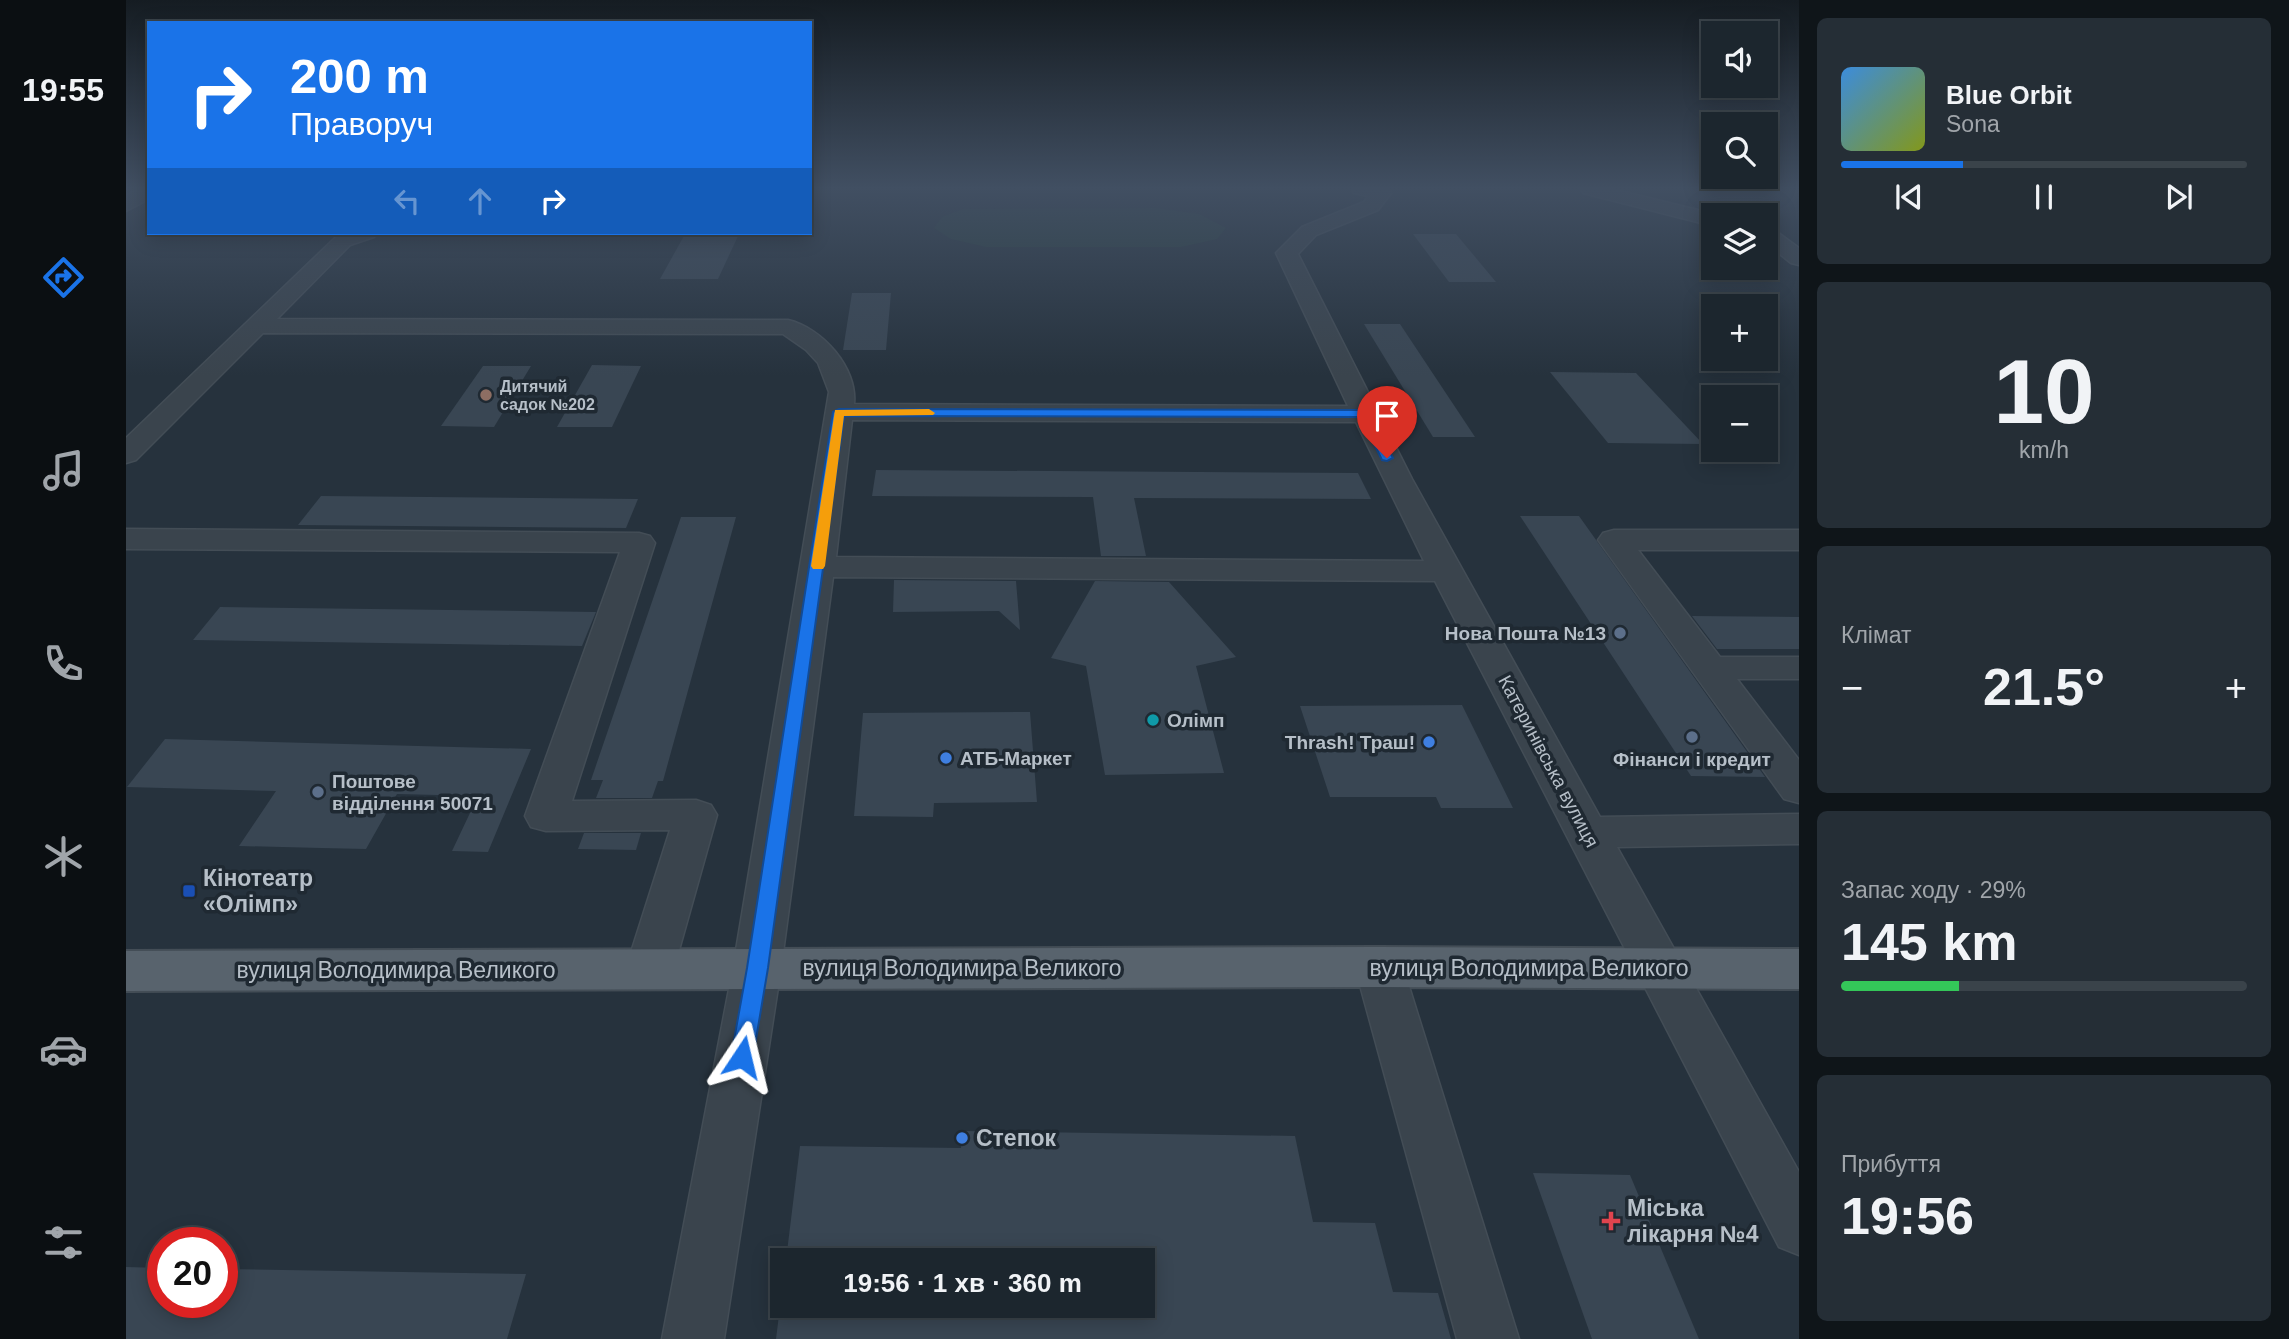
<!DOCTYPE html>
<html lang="uk">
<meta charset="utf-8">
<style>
body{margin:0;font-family:Arial,sans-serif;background:#252e36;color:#f1f3f6;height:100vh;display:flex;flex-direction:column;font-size:26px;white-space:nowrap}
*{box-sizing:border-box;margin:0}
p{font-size:23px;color:#a0a5aa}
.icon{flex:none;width:38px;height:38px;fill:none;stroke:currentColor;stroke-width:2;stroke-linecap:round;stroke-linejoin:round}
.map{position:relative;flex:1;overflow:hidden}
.drawer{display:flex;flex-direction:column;gap:18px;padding:18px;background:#0f1519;width:490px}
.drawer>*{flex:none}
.banner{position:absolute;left:21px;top:21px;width:665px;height:214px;border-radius:0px;box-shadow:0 4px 18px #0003,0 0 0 2px #3a434a;background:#1a73e8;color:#fff;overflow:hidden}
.tools{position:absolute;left:1575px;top:21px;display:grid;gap:14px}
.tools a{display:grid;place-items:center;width:77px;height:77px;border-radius:0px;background:#1c262e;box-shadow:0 4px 18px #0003,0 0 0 2px #3a434a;font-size:35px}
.speed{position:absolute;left:21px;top:1227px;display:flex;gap:14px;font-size:35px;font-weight:700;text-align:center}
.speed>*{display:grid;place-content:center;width:91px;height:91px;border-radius:50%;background:#1c262e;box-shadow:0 4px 18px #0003,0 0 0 2px #3a434a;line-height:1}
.speed .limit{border:10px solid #d22;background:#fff;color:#111}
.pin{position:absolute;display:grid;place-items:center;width:60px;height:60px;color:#fff;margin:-72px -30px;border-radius:50% 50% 50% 0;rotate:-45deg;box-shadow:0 0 7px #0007}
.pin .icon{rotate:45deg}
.me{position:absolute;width:77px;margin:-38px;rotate:10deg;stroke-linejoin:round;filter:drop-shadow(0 0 5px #0008)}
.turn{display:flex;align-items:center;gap:24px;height:147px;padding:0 28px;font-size:32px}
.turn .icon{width:91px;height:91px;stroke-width:2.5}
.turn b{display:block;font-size:49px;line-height:60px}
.lanes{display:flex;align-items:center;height:66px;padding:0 28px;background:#0003;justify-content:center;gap:35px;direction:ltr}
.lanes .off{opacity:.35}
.big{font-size:52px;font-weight:700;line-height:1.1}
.drawer .widget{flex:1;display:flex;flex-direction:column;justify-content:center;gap:10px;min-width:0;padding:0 24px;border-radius:10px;background:#252e36}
.drawer .dial{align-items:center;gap:0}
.dial b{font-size:91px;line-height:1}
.song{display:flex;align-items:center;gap:21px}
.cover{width:84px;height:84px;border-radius:10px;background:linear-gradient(135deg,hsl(210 70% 55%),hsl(70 70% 35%))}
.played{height:7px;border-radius:4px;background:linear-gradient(90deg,#1a73e8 30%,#3a434a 30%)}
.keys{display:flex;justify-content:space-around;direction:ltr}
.heat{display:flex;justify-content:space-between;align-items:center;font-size:38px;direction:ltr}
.charge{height:10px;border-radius:5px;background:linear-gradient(90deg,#34c759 29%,#3a434a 0)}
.trip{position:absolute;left:644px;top:1248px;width:385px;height:70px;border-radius:0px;background:#1c262e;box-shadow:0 4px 18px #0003,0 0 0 2px #3a434a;font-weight:700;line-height:70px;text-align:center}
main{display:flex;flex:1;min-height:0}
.menu{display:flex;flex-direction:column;width:126px;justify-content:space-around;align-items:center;background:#0b0f12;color:#a0a5aa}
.menu .icon{width:49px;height:49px}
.menu .selected{color:#1a73e8}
.menu b{font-size:32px;color:#f1f3f6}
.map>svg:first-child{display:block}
.green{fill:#283d3e}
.building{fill:#394653}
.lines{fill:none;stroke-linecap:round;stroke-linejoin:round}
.minor-casing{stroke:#434d56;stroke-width:3}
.major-casing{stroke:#434d56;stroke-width:4}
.minor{fill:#3a444d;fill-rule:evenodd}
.major{fill:#58636d;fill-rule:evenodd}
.route{fill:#1a73e8;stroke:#114b97;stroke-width:2}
.slow{fill:#f59e0b}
.education-dot{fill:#8d6e63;stroke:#1f2932;stroke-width:2.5}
.service-dot{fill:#5c6f8a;stroke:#1f2932;stroke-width:2.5}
.culture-dot{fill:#0f9aa8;stroke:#1f2932;stroke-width:2.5}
.shop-dot{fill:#3f7fe0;stroke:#1f2932;stroke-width:2.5}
.transit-dot{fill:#1a4fb4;stroke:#1f2932;stroke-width:2.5}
.health-dot{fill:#e0444e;stroke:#1f2932;stroke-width:2.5}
.labels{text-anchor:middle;stroke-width:7;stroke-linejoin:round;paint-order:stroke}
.far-poi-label{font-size:16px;font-weight:bold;fill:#b6bfc8;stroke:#1f2932;text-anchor:start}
.poi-label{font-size:19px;font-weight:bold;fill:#b6bfc8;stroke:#1f2932;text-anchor:start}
.street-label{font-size:19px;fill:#b6bfc8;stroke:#1f2932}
.near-poi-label{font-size:23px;font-weight:bold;fill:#b6bfc8;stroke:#1f2932;text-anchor:start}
.near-street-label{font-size:23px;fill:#b6bfc8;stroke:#1f2932}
</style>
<main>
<nav class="menu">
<b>19:55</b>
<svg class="icon selected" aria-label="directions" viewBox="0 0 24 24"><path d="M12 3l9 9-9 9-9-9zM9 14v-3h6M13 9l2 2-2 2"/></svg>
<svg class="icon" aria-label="music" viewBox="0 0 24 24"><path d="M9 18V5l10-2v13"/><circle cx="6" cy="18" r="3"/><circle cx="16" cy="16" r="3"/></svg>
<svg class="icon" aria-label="phone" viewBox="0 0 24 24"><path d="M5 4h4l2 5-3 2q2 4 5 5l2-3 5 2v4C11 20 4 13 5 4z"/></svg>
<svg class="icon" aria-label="climate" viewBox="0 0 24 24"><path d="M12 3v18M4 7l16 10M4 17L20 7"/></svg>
<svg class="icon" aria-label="car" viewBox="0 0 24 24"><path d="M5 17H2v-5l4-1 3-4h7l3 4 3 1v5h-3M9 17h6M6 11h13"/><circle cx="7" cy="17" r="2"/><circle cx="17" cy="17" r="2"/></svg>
<svg class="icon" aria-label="filters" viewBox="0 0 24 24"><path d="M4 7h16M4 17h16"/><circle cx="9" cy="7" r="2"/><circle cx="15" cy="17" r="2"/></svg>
</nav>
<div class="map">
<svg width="1673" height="1339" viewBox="0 0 1673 1339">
<rect width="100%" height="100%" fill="#26323d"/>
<polygon class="green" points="1029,208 1073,214 1100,228 1091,239 1055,247 860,247 825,239 808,228 816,217 837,209"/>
<g class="building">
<polygon points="559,234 613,234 592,279 534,279"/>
<polygon points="1287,234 1330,234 1370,282 1323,282"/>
<polygon points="726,293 765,293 760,350 717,350"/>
<polygon points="1238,324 1274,324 1349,437 1307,437"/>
<polygon points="466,365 515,366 486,427 431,427"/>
<polygon points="357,366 405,366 368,427 315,426"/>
<polygon points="1424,372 1510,373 1577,444 1482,443"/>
<polygon points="750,470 1232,473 1245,499 1008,498 1020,556 975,556 967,497 746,496"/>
<polygon points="195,496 512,499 500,528 172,525"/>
<polygon points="1394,516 1453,516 1639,777 1565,776"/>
<polygon points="555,517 610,517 537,781 532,781 526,798 470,798 477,780 465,780"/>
<polygon points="768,580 890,581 894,630 873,611 767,612"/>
<polygon points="969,581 1043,582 1110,657 1070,666 1098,773 979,775 960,666 925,658"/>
<polygon points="94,607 470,612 456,646 67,640"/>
<polygon points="1566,616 1673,617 1673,649 1591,649"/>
<polygon points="1336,705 1387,808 1315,808 1310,797 1204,797 1174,706"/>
<polygon points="904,712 911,802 808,803 807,817 728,816 737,713"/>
<polygon points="39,739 405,749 362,852 326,851 352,796 271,794 240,849 195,848 113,846 150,791 1,787"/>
<polygon points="458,833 515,833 510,850 452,849"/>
<polygon points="836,1131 1169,1136 1187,1222 1249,1223 1267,1292 1312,1293 1325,1339 650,1339 656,1291 656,1306 1017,1306 1017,1260 660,1260 674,1146 835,1148"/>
<polygon points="1407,1173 1504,1175 1573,1339 1466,1339"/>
<polygon points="0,1267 37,1268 37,1302 96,1302 96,1269 400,1274 381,1339 0,1339"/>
</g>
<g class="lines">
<g class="minor-casing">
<g id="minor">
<polygon points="12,189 23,189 23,199 0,211 0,196"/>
<path d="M1226,189H1261L1265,193L1252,210L1190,235L1172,254L1286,479L1474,817L1673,814V844L1491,847L1673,1172V1255L1653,1247L1309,581L707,577L655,968L598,1339H536L607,968L703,392L692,363L680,350L657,334L137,333L10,460L0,463V438L210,237L221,233H251L248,237L224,245L151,319L662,320C696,328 732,368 728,404L1222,406L1150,253L1176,227L1238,202L1242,196L1228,193ZM726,420L1230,422L1298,561L710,557Z"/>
<polygon points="1454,189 1486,189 1592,215 1587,215 1587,226 1457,193"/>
<polygon points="1640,227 1647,229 1673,248 1673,265 1665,263 1640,243"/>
<polygon points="0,529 513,533 524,536 529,543 446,801 570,800 585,805 591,815 548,968 541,981 524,987 507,981 500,968 544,830 420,831 405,827 399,816 494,552 0,549"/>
<polygon points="1488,530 1673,530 1673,550 1512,550 1594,657 1673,657 1673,679 1611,679 1673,760 1673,803 1658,799 1472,540 1477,533"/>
<polygon points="1253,948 1270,954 1277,967 1393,1339 1331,1339 1229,967 1236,954"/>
</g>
</g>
<g class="major-casing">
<polygon id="major" points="1253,947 1673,949 1673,989 1253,987 0,991 0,951"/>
</g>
<use href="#minor" class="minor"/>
<use href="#major" class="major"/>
</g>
<linearGradient id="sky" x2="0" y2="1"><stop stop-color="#151c22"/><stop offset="0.5" stop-color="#414f62"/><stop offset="1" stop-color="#414f62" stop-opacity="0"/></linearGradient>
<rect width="1673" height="376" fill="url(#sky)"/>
<polygon class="route" points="713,409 1239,410 1245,414 1267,458 1261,461 1256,460 1235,417 718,416 642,968 627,1057 623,1064 616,1066 608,1064 605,1057 621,968 707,412"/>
<polygon class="slow" points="803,409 809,413 807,415 718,416 699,566 697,569 687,569 685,566 709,410"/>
<circle class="education-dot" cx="360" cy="395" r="7"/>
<g class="service-dot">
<circle cx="1494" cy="633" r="7"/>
<circle cx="1566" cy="737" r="7"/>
<circle cx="192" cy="792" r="7"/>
</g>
<circle class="culture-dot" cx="1027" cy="720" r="7"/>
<g class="shop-dot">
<circle cx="1303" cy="742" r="7"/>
<circle cx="820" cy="758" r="7"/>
<circle cx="836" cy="1138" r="7"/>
</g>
<rect class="transit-dot" x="56" y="884" width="14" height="14" rx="3.5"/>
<path class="health-dot" d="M1481.5 1210.5h7v7h7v7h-7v7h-7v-7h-7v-7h7z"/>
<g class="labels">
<g class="far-poi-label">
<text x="374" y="392">Дитячий<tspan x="374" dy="18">садок №202</tspan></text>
</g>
<g class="poi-label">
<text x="1480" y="640" text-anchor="end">Нова Пошта №13</text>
<text x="1041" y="727">Олімп</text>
<text x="1289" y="749" text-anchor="end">Thrash! Траш!</text>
<text x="834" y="765">АТБ-Маркет</text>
<text x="1566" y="766" text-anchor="middle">Фінанси і кредит</text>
<text x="206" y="788">Поштове<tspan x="206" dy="22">відділення 50071</tspan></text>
</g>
<g class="street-label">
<text transform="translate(1423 761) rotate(62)" y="7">Катеринівська вулиця</text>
</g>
<g class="near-poi-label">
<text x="77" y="886">Кінотеатр<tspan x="77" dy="26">«Олімп»</tspan></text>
<text x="850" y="1146">Степок</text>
<text x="1501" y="1216">Міська<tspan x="1501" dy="26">лікарня №4</tspan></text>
</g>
<g class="near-street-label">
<text x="836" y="976">вулиця Володимира Великого</text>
<text x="1403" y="976">вулиця Володимира Великого</text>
<text x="270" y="978">вулиця Володимира Великого</text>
</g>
</g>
</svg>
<div class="tools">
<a><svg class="icon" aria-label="sound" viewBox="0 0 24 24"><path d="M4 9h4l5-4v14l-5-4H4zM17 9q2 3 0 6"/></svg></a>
<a><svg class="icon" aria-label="search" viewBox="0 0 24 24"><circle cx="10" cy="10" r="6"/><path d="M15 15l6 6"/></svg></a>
<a><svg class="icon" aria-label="layers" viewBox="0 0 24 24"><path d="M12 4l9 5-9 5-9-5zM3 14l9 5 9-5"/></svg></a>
<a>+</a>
<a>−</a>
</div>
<div class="speed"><div class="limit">20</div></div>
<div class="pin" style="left:1261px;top:458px;background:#d93025"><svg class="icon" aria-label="arrive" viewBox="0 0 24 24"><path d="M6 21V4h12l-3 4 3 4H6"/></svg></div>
<svg class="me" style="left:616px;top:1057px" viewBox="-20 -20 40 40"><path d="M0-17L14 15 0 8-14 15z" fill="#1a73e8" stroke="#fff" stroke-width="4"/></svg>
<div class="trip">19:56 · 1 хв · 360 m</div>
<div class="banner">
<div class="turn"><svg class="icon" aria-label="right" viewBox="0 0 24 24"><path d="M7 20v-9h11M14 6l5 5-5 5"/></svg><div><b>200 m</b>Праворуч</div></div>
<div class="lanes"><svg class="icon off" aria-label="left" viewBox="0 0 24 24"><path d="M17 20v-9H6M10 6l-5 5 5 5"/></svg><svg class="icon off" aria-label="ahead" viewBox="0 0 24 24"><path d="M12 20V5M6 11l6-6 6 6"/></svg><svg class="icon" aria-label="right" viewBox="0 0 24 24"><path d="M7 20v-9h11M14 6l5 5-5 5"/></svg></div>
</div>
</div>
<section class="drawer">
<div class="widget">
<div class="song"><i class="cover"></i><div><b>Blue Orbit</b><p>Sona</p></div></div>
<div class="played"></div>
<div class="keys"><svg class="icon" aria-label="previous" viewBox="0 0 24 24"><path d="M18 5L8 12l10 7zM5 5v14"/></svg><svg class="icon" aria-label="pause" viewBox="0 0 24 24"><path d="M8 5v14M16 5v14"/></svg><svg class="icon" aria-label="next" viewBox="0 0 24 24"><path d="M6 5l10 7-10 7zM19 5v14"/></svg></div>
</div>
<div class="widget dial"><b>10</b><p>km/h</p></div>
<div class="widget"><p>Клімат</p>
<div class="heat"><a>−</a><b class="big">21.5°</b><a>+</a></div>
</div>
<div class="widget"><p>Запас ходу · 29%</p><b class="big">145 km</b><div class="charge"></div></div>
<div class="widget"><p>Прибуття</p><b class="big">19:56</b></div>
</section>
</main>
